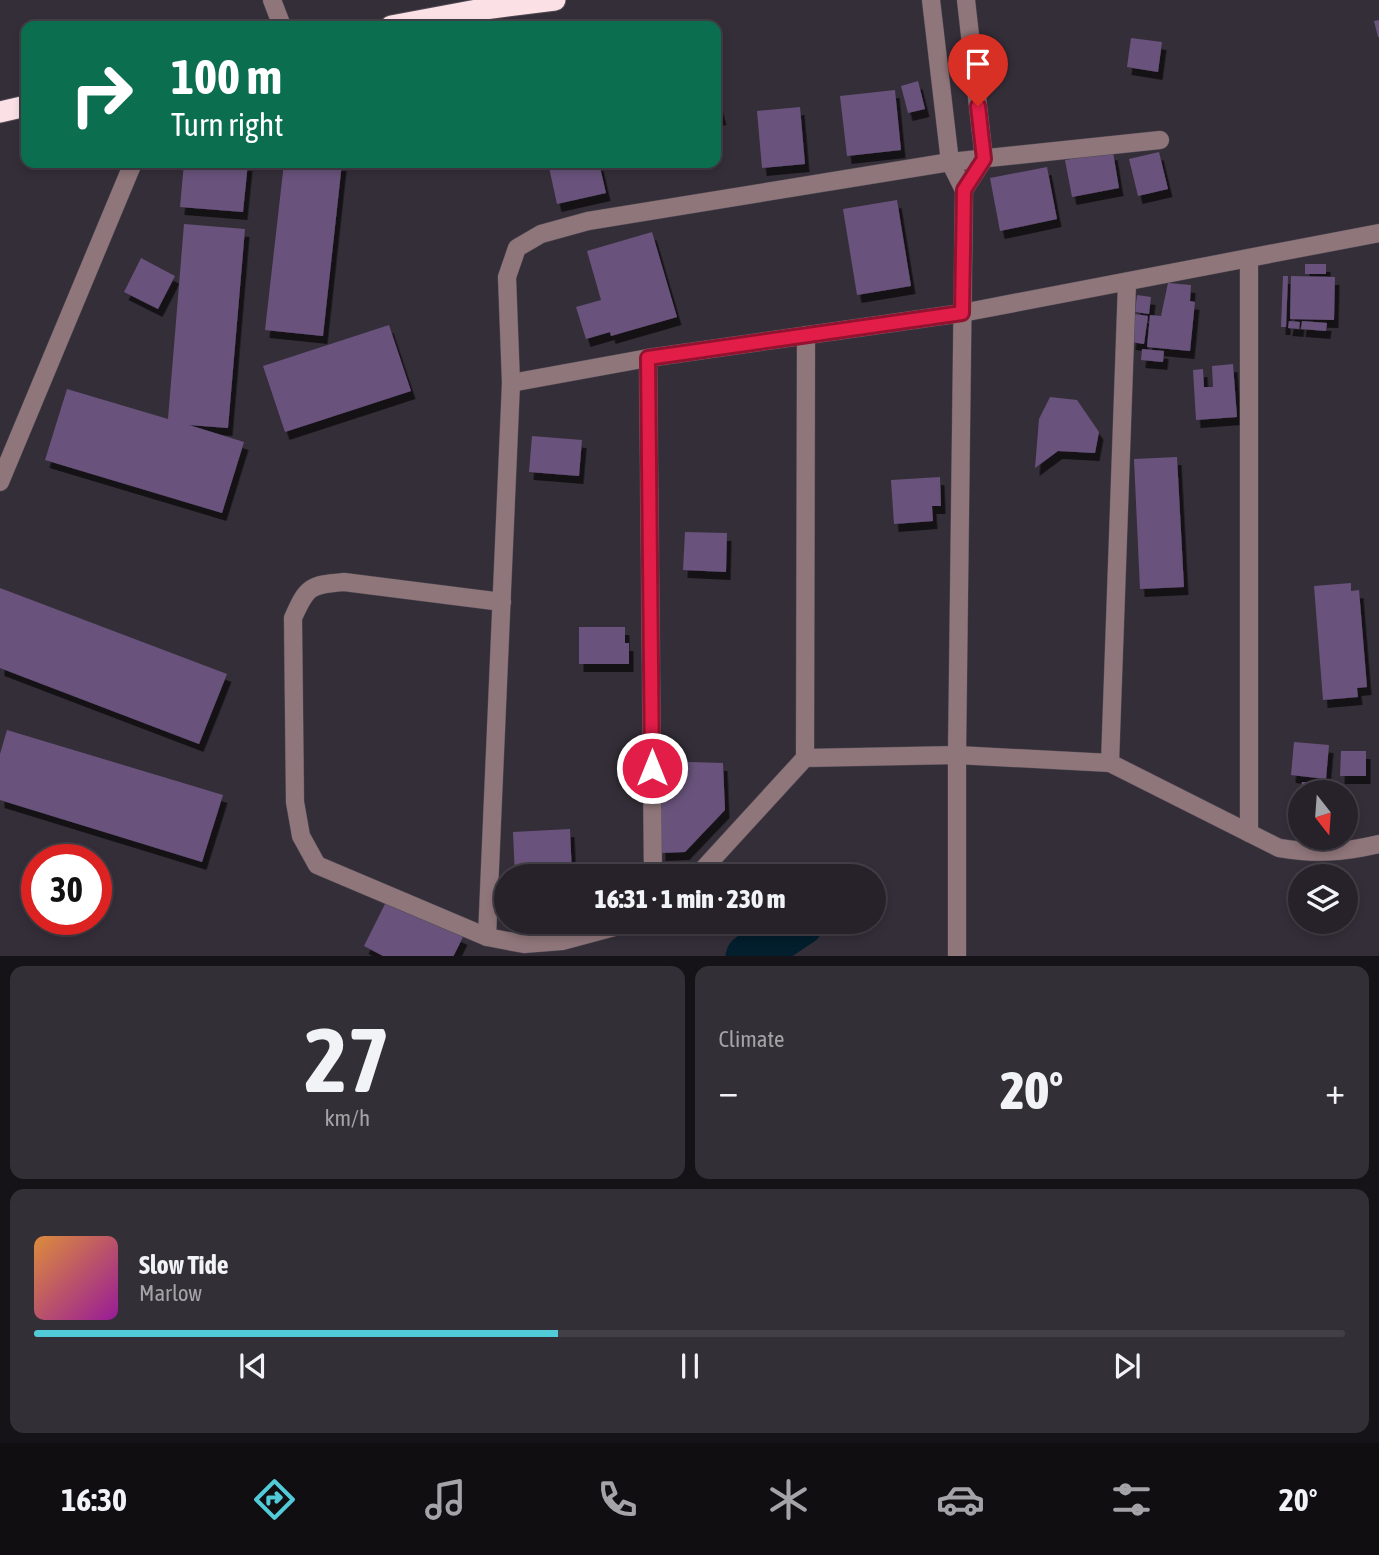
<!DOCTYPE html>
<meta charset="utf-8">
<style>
body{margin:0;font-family:"Asap Condensed",sans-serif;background:#332f36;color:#f1f3f6;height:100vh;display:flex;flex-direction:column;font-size:26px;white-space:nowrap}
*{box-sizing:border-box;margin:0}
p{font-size:23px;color:#a4a4a8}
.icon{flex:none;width:38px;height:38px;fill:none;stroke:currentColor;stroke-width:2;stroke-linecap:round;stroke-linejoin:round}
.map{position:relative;height:956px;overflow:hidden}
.sheet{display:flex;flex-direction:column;gap:10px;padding:10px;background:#151317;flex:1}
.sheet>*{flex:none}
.top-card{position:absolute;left:21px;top:21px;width:700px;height:147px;border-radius:14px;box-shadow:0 4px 10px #0003,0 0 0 2px #433f47;background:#0b6e4f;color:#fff;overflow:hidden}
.needle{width:46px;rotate:163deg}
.tools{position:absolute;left:1288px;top:780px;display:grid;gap:14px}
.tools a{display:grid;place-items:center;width:70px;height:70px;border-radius:50%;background:#27222a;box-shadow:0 4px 10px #0003,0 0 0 2px #433f47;font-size:35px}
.speed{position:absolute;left:21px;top:844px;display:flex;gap:14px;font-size:35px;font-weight:700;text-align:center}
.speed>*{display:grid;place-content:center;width:91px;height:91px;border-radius:50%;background:#27222a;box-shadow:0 4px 10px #0003,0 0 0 2px #433f47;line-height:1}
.speed .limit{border:10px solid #d22;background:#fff;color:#111}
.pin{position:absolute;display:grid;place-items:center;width:60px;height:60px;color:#fff;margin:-72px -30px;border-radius:50% 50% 50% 0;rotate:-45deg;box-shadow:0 0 7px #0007}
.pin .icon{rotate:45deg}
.me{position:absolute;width:77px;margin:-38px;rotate:0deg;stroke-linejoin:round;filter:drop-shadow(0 0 5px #0008)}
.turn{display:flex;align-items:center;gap:24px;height:147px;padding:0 35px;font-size:32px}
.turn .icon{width:91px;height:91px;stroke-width:2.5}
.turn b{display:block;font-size:49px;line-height:60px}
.big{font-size:52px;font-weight:800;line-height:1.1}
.sheet .card{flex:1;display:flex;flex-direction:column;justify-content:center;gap:10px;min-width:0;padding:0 24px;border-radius:14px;background:#332f36}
.sheet .dial{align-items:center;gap:0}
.dial b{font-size:91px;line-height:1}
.song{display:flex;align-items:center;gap:21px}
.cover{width:84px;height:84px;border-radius:10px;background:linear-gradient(135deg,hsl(30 70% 55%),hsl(300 70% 35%))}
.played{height:7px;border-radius:4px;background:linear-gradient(90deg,#52cbd9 40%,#433f47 40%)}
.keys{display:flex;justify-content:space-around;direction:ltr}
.heat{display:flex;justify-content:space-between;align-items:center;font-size:38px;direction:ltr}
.sheet .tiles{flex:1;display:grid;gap:10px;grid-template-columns:1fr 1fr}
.card:last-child{grid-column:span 2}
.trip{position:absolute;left:494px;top:864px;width:392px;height:70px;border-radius:35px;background:#27222a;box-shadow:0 4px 10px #0003,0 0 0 2px #433f47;font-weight:800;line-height:70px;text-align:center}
.dock{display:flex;height:112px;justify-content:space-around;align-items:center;background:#100e11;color:#a4a4a8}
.dock .icon{width:49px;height:49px}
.dock .current{color:#52cbd9}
.dock b{font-size:32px;color:#f1f3f6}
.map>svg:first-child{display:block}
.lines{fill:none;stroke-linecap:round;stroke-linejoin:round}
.river{stroke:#031e2c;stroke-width:47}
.building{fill:#69527c;filter:url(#shadow)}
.minor-casing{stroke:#504a54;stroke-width:19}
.highway-casing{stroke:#504a54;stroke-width:23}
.minor{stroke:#8f767a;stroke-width:18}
.highway{stroke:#fbe1e5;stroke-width:21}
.route-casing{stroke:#92132f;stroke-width:18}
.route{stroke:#e11d48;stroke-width:12}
</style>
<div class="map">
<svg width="1379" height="957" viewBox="0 0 1379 957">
<defs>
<filter id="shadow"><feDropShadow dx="4.5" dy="8" stdDeviation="0" flood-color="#0009"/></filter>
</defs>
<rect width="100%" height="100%" fill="#342e38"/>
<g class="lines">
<polyline class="river" points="749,957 801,922"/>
</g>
<g class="building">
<polygon points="1379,20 1379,37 1378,37 1374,21"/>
<polygon points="1131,38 1162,42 1158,72 1127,67"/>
<polygon points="918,81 925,109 908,113 901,86"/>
<polygon points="895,90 901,150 847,156 840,96"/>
<polygon points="716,96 722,117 716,118"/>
<polygon points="800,107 805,164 762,168 757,111"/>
<polygon points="1113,152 1119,188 1072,197 1065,160"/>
<polygon points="1159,152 1168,189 1138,196 1129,159"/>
<polygon points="184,163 248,163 243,212 180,207"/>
<polygon points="284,163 342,163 323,336 265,330"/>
<polygon points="548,163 599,163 606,193 557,204"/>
<polygon points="1047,167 1057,219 1000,231 990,178"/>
<polygon points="897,200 911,286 857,295 843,209"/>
<polygon points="184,224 245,229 228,428 189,425 244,442 222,513 45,460 67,389 168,419"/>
<polygon points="652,232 677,317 611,336 610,332 586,339 576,307 601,300 587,251"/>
<polygon points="141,258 175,276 158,309 124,292"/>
<rect x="1305" y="264" width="21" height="10"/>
<polygon points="1283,276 1288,276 1286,327 1281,327"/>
<polygon points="1291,276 1335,277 1334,320 1290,319"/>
<polygon points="1168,283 1191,285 1190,301 1195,302 1190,351 1147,347 1150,315 1161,316"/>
<polygon points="1137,295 1151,297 1149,314 1135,312"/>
<polygon points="1135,314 1148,316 1144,344 1131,342"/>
<polygon points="1289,321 1300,322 1299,329 1288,328"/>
<polygon points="1302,321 1327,323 1326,331 1301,329"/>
<polygon points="389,325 411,391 285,432 263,366"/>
<polygon points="1142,349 1164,351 1163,362 1141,360"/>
<polygon points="1233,364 1237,417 1196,420 1193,370 1203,369 1204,387 1213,387 1212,366"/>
<polygon points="1050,397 1077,400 1099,432 1095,453 1058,451 1035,468 1039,419"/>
<polygon points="532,436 582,440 579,476 529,472"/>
<polygon points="1177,457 1184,587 1140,589 1134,459"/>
<polygon points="940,477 941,506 932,506 933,521 894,524 891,480"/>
<polygon points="685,532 727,533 726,572 683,570"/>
<polygon points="1351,583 1351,591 1359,590 1367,687 1357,688 1358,697 1323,700 1314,586"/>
<polygon points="0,588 227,674 199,744 0,668"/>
<polygon points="579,627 625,627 625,643 629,643 629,664 579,664"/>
<polygon points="7,730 223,795 202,862 0,800 0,754"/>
<polygon points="1294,742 1329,745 1326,779 1291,775"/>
<polygon points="1341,751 1366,751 1366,776 1340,776"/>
<polygon points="658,761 723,763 725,810 685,852 661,853"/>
<polygon points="1302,782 1328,783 1328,793 1301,793"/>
<polygon points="570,829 572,875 515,877 513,832"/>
<polygon points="387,900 463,937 453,957 385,957 364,946"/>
</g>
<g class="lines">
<g class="minor-casing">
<g id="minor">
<polyline points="272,0 282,26"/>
<polyline points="931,0 950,162 964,190 957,755 957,957"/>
<polyline points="964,190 984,159 966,0"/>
<polyline points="1249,258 1249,833"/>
<polyline points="648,358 653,877"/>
<polyline points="511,383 648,358 962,313 1379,233"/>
<polyline points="0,482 133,163"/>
<path d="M502,602L344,582C310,585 307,586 293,618L295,802L301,836L317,865L487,937L524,944L562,941L633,922"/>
<polyline points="805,758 806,335"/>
<polyline points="1110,763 1127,283"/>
<path d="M696,877L805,758L957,755L1110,763L1279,848C1317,854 1341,853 1379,844"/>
<polyline points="487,937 511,383 507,277 517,248 541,234 588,221 950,162 1160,140"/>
</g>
</g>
<g class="highway-casing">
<g id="highway">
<polyline points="391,26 477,10 555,0"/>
<polyline points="0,112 26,106"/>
</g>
</g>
<use href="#minor" class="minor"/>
<use href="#highway" class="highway"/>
</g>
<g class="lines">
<g class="route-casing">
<polyline id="route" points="652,768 648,358 962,313 964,190 984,159 978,106"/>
</g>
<use href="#route" class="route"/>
</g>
</svg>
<div class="tools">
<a><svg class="needle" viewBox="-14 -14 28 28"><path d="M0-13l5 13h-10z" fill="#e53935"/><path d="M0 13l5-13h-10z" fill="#a4a4a8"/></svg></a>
<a><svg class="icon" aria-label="layers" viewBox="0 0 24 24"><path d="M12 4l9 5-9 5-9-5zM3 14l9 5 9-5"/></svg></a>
</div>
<div class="speed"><div class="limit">30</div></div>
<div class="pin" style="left:978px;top:106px;background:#d93025"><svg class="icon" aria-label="arrive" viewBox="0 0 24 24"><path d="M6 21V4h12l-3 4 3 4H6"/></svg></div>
<svg class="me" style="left:652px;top:768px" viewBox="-20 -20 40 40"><circle r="17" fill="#e11d48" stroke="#fff" stroke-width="3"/><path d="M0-11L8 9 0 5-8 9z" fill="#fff"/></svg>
<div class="trip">16:31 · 1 min · 230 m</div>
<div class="top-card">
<div class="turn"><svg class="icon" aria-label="right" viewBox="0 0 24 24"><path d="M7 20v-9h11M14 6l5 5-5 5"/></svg><div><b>100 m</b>Turn right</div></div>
</div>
</div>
<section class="sheet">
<div class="tiles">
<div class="card dial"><b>27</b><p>km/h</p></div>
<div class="card"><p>Climate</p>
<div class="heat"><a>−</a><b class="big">20°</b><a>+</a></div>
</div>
<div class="card">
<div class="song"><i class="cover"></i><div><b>Slow Tide</b><p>Marlow</p></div></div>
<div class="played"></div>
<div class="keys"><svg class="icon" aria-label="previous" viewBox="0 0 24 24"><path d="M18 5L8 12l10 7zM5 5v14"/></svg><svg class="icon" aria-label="pause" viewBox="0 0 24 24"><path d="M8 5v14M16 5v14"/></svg><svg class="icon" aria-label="next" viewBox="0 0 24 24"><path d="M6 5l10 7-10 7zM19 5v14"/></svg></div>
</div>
</div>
</section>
<nav class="dock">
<b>16:30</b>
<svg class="icon current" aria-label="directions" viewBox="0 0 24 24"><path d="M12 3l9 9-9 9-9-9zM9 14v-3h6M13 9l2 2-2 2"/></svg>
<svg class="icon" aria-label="music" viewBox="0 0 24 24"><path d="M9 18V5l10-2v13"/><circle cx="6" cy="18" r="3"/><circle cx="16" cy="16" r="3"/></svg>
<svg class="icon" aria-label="phone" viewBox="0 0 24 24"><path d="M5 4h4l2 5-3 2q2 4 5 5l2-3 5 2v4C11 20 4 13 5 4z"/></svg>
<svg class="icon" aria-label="climate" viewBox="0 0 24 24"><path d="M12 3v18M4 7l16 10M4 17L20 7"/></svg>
<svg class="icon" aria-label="car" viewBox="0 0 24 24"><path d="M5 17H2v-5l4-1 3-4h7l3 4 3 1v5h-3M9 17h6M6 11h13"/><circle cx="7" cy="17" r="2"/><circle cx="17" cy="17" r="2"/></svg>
<svg class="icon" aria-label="filters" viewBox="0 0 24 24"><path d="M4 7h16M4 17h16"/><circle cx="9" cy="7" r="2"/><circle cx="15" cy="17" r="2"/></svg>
<b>20°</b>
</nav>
